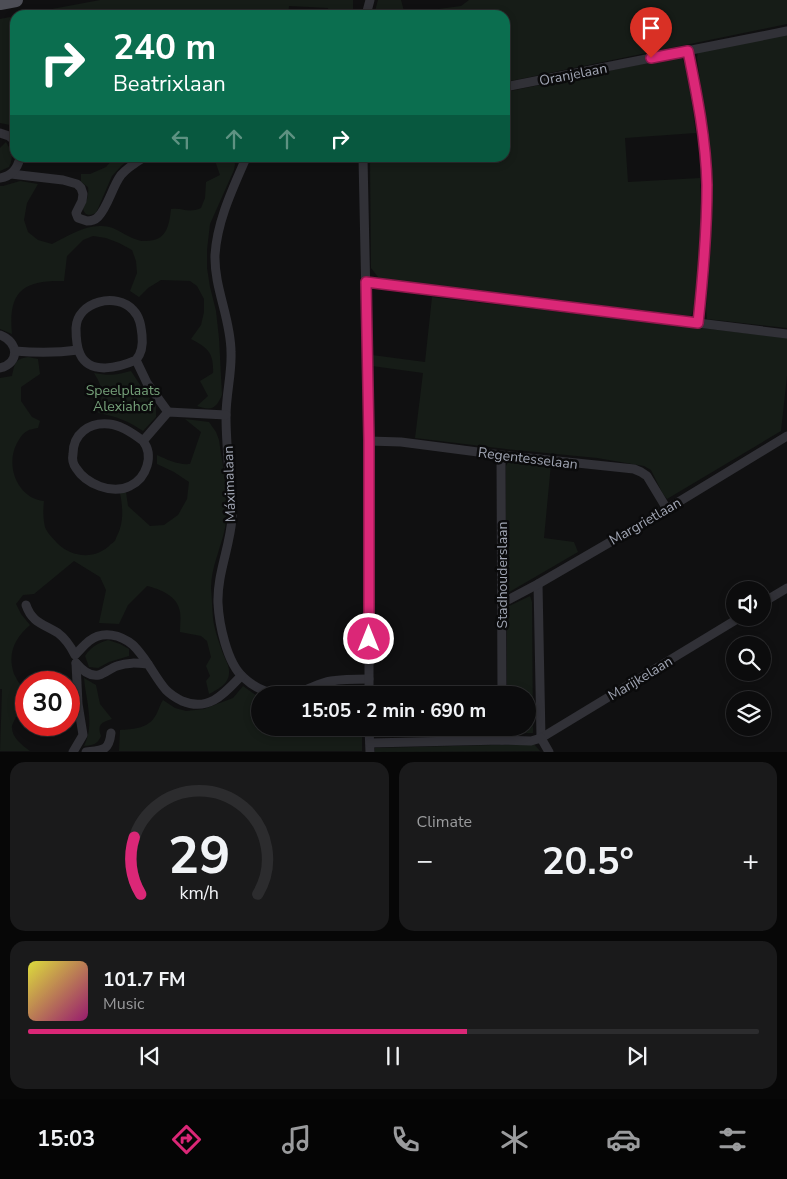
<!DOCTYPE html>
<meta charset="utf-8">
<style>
body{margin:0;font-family:"Nunito Sans",sans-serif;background:#1a1a1b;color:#f1f3f6;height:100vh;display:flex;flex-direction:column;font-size:19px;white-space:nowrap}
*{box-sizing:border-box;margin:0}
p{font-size:16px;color:#9a9b9d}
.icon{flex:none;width:28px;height:28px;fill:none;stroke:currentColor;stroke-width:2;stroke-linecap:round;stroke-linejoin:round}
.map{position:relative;height:752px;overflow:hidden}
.sheet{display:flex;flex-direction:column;gap:10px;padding:10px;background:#070707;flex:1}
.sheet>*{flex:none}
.hud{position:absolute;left:10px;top:10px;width:500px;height:152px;border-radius:15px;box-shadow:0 2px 8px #0003,0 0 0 1px #2c2c2e;background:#0b6e4f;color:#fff;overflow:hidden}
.controls{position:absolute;left:726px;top:581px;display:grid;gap:10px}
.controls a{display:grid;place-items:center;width:45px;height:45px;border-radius:50%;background:#0c0c0d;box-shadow:0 2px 8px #0003,0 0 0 1px #2c2c2e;font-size:25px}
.speed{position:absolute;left:15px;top:671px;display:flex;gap:10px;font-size:25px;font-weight:700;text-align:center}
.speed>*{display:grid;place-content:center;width:65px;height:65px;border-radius:50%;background:#0c0c0d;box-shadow:0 2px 8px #0003,0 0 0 1px #2c2c2e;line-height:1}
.speed .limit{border:8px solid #d22;background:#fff;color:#111}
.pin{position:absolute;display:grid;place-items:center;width:42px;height:42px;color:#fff;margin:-51px -21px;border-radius:50% 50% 50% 0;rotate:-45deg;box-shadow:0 0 5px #0007}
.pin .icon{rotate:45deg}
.me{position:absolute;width:55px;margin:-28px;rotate:0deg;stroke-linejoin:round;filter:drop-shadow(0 0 4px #0008)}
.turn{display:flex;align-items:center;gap:18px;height:105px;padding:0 20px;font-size:22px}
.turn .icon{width:65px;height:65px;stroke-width:2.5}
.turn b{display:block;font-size:35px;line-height:42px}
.lanes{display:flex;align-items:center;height:48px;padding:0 20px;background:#0003;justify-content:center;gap:25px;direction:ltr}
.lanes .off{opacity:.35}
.big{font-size:38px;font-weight:700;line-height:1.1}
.sheet .widget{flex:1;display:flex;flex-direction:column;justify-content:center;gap:8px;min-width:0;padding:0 18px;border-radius:15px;background:#1a1a1b}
.sheet .dial{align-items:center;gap:0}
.dial svg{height:130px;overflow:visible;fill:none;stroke:#2c2c2e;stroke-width:7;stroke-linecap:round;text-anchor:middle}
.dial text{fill:#f1f3f6;stroke:none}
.song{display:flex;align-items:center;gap:15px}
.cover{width:60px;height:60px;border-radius:8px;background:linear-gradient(135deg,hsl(60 70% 55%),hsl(320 70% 35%))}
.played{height:5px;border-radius:2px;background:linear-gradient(90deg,#db2777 60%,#2c2c2e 60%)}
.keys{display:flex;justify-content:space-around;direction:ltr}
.heat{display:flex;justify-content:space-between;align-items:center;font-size:28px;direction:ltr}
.sheet .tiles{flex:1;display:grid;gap:10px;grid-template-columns:1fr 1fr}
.widget:last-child{grid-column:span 2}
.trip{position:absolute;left:251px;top:686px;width:285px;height:50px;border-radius:25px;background:#0c0c0d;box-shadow:0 2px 8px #0003,0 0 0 1px #2c2c2e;font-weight:700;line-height:50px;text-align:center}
.tab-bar{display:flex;height:80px;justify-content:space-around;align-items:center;background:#050505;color:#9a9b9d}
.tab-bar .icon{width:35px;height:35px}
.tab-bar .active{color:#db2777}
.tab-bar b{font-size:22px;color:#f1f3f6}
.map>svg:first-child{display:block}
.green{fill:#161c17}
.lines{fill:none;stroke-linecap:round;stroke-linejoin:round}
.street{stroke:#313137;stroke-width:9}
.primary{stroke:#4d4e56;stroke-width:14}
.route-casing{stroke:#8e194d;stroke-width:12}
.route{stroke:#db2777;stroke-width:9}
.labels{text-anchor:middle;stroke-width:5;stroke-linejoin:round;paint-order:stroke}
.street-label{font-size:14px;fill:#a0a5b3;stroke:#0b0b0c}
.park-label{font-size:14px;fill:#75a079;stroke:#0b0b0c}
</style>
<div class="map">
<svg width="787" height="752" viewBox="0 0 787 752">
<rect width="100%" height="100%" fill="#101011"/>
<g class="green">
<polygon points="100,0 353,0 353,15 329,15 328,8 289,6 288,15 198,15 190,12 171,15 20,15"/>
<polygon points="378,0 401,0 405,15 374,15"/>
<polygon points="469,0 787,0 787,24 505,82 505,15 422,15 431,10 461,6"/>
<polygon points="15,16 15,126 0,123 0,19"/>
<polygon points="787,33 787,328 707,319 706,308 710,257 712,207 711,165 697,58 698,52"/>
<path d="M681,56L687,69L696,133L625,138L628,182L700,178C701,210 700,242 698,274C697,289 697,303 691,316L387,281L378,277L371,268L370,158H505V92Z"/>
<path d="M6,142C12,152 14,156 9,167L0,171V148Z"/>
<path d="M114,158H132L122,165L112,176L96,213C90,216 84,216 83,208C87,201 89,195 88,187L81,182V174H90L106,167Z"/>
<path d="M214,158H233L235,164L234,170L210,224L207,250V268L210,287L216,311L219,338L222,395C216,409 211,411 197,406L208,396L200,381L213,373C214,353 208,348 191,339L201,325L204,312V299L197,286L190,281L161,280L148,288L139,297L130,291L137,273L136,261L132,250L119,243L106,238L93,236L83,240L67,256L64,281C22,280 8,292 12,334L0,329V186H3L20,181L38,184L27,203L24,220L28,232L38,240L52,244C68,236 84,225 102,226C117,226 125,237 138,240C139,241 144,241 146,241C166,241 169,227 171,209C184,207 187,214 201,208L205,198L206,182L220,175Z"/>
<polygon points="432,297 787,338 787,376 781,431 667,499 663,494 651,470 644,466 597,458 506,449 415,438 423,373 372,366 372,355 425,362"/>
<path d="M28,357L38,359L40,374L21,387V401L32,417L40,421L38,428C34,429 30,429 27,431C22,434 20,438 17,443C5,465 17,498 44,501C43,510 43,518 45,527C47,533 53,538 57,543C72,558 96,560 111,544C113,543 116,540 116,538C124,524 123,508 120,493L126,492L128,506L150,526L164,525L178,515L187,499L189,482L174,472L157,464V455C168,460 178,465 190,464L201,432L185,419L209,422L216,432L219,440C223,468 230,500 225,528C221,548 211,567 211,588C212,598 212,608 213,618C214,628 218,639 221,648C223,656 230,665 229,673C229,684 217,690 209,694L206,681L210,676L206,666L211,657L207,641L201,636L180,632C180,625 181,618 180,612C178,596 160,589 147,586L128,605L119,624L99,623L106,590L100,577L74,561L34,594L23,595L16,604L21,614L30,625C15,638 7,653 14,674C16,677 17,681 20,684C22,685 24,686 26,688V710L22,715L17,714C16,718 13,722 12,726C11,737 22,745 30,751H0L2,689H0V378L12,376C15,364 14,359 28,357Z"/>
<path d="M131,371L146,394L156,406V417L143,431C126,420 118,417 98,413C103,395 104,389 94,373C110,376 116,375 131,371Z"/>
<polygon points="509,460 551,464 544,538 574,542 578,552 506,594 506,466"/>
<polygon points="530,596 532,602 533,733 510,733 507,728 528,728 528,695 507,695 507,607"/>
<path d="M108,640L120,644L129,649V656L109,662L98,668L89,667L85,656C91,647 98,643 108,640Z"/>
<path d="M84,678L96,685L100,704L112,719C101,722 97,725 101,736C97,745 93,745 84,746C95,725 86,701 84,678Z"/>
<path d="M243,686L260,698V728H362V751H119L120,730C132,729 146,729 154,718C158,713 159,706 163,700L175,708L186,711L204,709L233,698Z"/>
<polygon points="349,686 358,688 362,695 314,695 332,689"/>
<polygon points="534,744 540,751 375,752 375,748"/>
</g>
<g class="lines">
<g class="street">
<polyline points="366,15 370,0"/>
<path d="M688,51C697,95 706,140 707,185C707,231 703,277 698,323"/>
<polyline points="505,87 787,31"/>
<polyline points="0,133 9,136 15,141"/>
<path d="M246,158C233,188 217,221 215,255C214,288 231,319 231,352C232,373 226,394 226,416C226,438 228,461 230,484C231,495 233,506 232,518C230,547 217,574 218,603C219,624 227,663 243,677C259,692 277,698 299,692C310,689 319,683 331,681C343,679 356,679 369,679"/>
<polyline points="363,158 369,441 369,695"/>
<path d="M11,174L63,180L77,184L81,188L83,194L82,201L76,213L78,218L87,221C91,221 95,220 98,217C108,207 112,187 121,175C127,168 135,163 143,158"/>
<path d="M0,178C12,176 17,169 20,158"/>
<polyline points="366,282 787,334"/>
<path d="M0,335C19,342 20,363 0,368"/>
<path d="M15,351C37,353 57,353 78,350"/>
<path d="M136,360C120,367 90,376 80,354C76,346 76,336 76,328C77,301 117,292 133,310C140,317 141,326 142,335C143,344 142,353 136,360L147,383L168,412"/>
<path d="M143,441C134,434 121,425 109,424C89,422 73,434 73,454C72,459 73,464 76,468C86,484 112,495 130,486C147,478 154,455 143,441L168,412L226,415"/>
<polyline points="369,441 401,442 501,455 634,469 641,472 647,476 667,509"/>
<polyline points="501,455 502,695"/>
<polyline points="538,584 541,738"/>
<polyline points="502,603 538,584 667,509 787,436"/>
<polyline points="762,603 787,588"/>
<path d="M26,605C32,623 44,624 58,633C66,639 71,647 75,655C80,650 84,645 89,641C103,630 121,635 133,645C139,651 144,658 148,664"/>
<path d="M76,663C81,669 90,677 99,675C105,673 111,668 117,666C128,662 137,663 148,664C154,673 159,682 166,690C171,695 176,698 182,701C209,712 224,694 241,676"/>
<polyline points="369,728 370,752"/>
<polyline points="502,728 502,740"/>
<polyline points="541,738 739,618"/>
<polyline points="370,743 502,740 531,741 541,738 549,752"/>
<polyline points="73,752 83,735 78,704 76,663"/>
<path d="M86,752C103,750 109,751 111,733"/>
</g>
<polyline class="primary" points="0,3 16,0"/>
</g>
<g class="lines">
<g class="route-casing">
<path id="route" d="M369,639V441L366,282L698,323C703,277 707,231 707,185C706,140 697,95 688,51L651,58"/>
</g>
<use href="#route" class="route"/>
</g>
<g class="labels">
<g class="street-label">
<text transform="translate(573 74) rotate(-11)" y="5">Oranjelaan</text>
<text transform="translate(528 458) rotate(7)" y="5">Regentesselaan</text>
<text transform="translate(229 484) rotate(-92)" y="5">Máximalaan</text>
<text transform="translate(645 521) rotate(-30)" y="5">Margrietlaan</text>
<text transform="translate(502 575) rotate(-90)" y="5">Stadhouderslaan</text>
<text transform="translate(640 678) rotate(-31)" y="5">Marijkelaan</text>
</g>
<g class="park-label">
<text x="123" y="395">Speelplaats<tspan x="123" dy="16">Alexiahof</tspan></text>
</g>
</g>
</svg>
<div class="controls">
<a><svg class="icon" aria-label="sound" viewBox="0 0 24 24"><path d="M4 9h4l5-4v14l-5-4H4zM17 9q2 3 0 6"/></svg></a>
<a><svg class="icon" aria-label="search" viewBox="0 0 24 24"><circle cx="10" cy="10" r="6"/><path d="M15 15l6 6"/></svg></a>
<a><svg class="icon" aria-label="layers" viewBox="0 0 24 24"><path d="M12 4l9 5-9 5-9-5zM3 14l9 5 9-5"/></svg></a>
</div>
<div class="speed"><div class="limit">30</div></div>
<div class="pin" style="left:651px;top:58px;background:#d93025"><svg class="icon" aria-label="arrive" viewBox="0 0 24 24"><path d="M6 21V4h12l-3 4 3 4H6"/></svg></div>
<svg class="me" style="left:369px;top:639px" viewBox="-20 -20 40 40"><circle r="17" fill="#db2777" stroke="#fff" stroke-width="3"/><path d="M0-11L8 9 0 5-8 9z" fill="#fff"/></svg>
<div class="trip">15:05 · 2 min · 690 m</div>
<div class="hud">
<div class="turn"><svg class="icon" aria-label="right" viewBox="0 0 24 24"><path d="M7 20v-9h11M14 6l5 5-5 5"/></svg><div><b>240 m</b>Beatrixlaan</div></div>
<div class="lanes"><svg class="icon off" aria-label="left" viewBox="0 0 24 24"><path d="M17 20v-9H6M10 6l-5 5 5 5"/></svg><svg class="icon off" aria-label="ahead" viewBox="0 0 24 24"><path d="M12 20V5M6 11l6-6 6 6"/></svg><svg class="icon off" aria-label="ahead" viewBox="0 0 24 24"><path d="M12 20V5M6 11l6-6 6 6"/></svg><svg class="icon" aria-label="right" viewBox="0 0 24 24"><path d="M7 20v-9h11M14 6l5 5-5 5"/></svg></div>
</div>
</div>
<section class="sheet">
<div class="tiles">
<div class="widget dial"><svg viewBox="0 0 100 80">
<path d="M14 69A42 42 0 1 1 86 69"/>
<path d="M14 69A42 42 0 0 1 10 34" stroke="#db2777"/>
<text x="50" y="56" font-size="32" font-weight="700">29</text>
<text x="50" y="72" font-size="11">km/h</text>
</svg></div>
<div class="widget"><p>Climate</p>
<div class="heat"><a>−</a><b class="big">20.5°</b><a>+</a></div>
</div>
<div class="widget">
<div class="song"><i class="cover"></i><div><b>101.7 FM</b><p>Music</p></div></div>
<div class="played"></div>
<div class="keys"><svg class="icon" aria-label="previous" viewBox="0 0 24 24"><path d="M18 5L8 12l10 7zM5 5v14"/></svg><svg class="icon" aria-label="pause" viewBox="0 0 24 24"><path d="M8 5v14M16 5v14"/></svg><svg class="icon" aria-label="next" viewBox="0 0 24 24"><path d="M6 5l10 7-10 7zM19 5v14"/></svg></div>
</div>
</div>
</section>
<nav class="tab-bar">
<b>15:03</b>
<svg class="icon active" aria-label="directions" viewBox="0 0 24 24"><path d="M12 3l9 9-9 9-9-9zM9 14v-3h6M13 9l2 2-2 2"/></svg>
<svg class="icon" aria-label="music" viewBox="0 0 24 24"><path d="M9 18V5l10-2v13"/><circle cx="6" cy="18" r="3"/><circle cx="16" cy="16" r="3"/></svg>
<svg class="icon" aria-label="phone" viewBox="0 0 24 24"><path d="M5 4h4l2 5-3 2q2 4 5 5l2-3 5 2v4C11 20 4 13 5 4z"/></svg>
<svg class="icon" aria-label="climate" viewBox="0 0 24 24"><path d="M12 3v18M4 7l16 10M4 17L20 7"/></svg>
<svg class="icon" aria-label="car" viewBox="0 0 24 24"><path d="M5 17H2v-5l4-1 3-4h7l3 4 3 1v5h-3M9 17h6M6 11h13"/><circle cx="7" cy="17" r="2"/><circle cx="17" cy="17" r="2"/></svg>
<svg class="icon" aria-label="filters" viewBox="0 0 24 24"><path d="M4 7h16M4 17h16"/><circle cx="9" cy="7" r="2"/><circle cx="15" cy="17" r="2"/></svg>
</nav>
